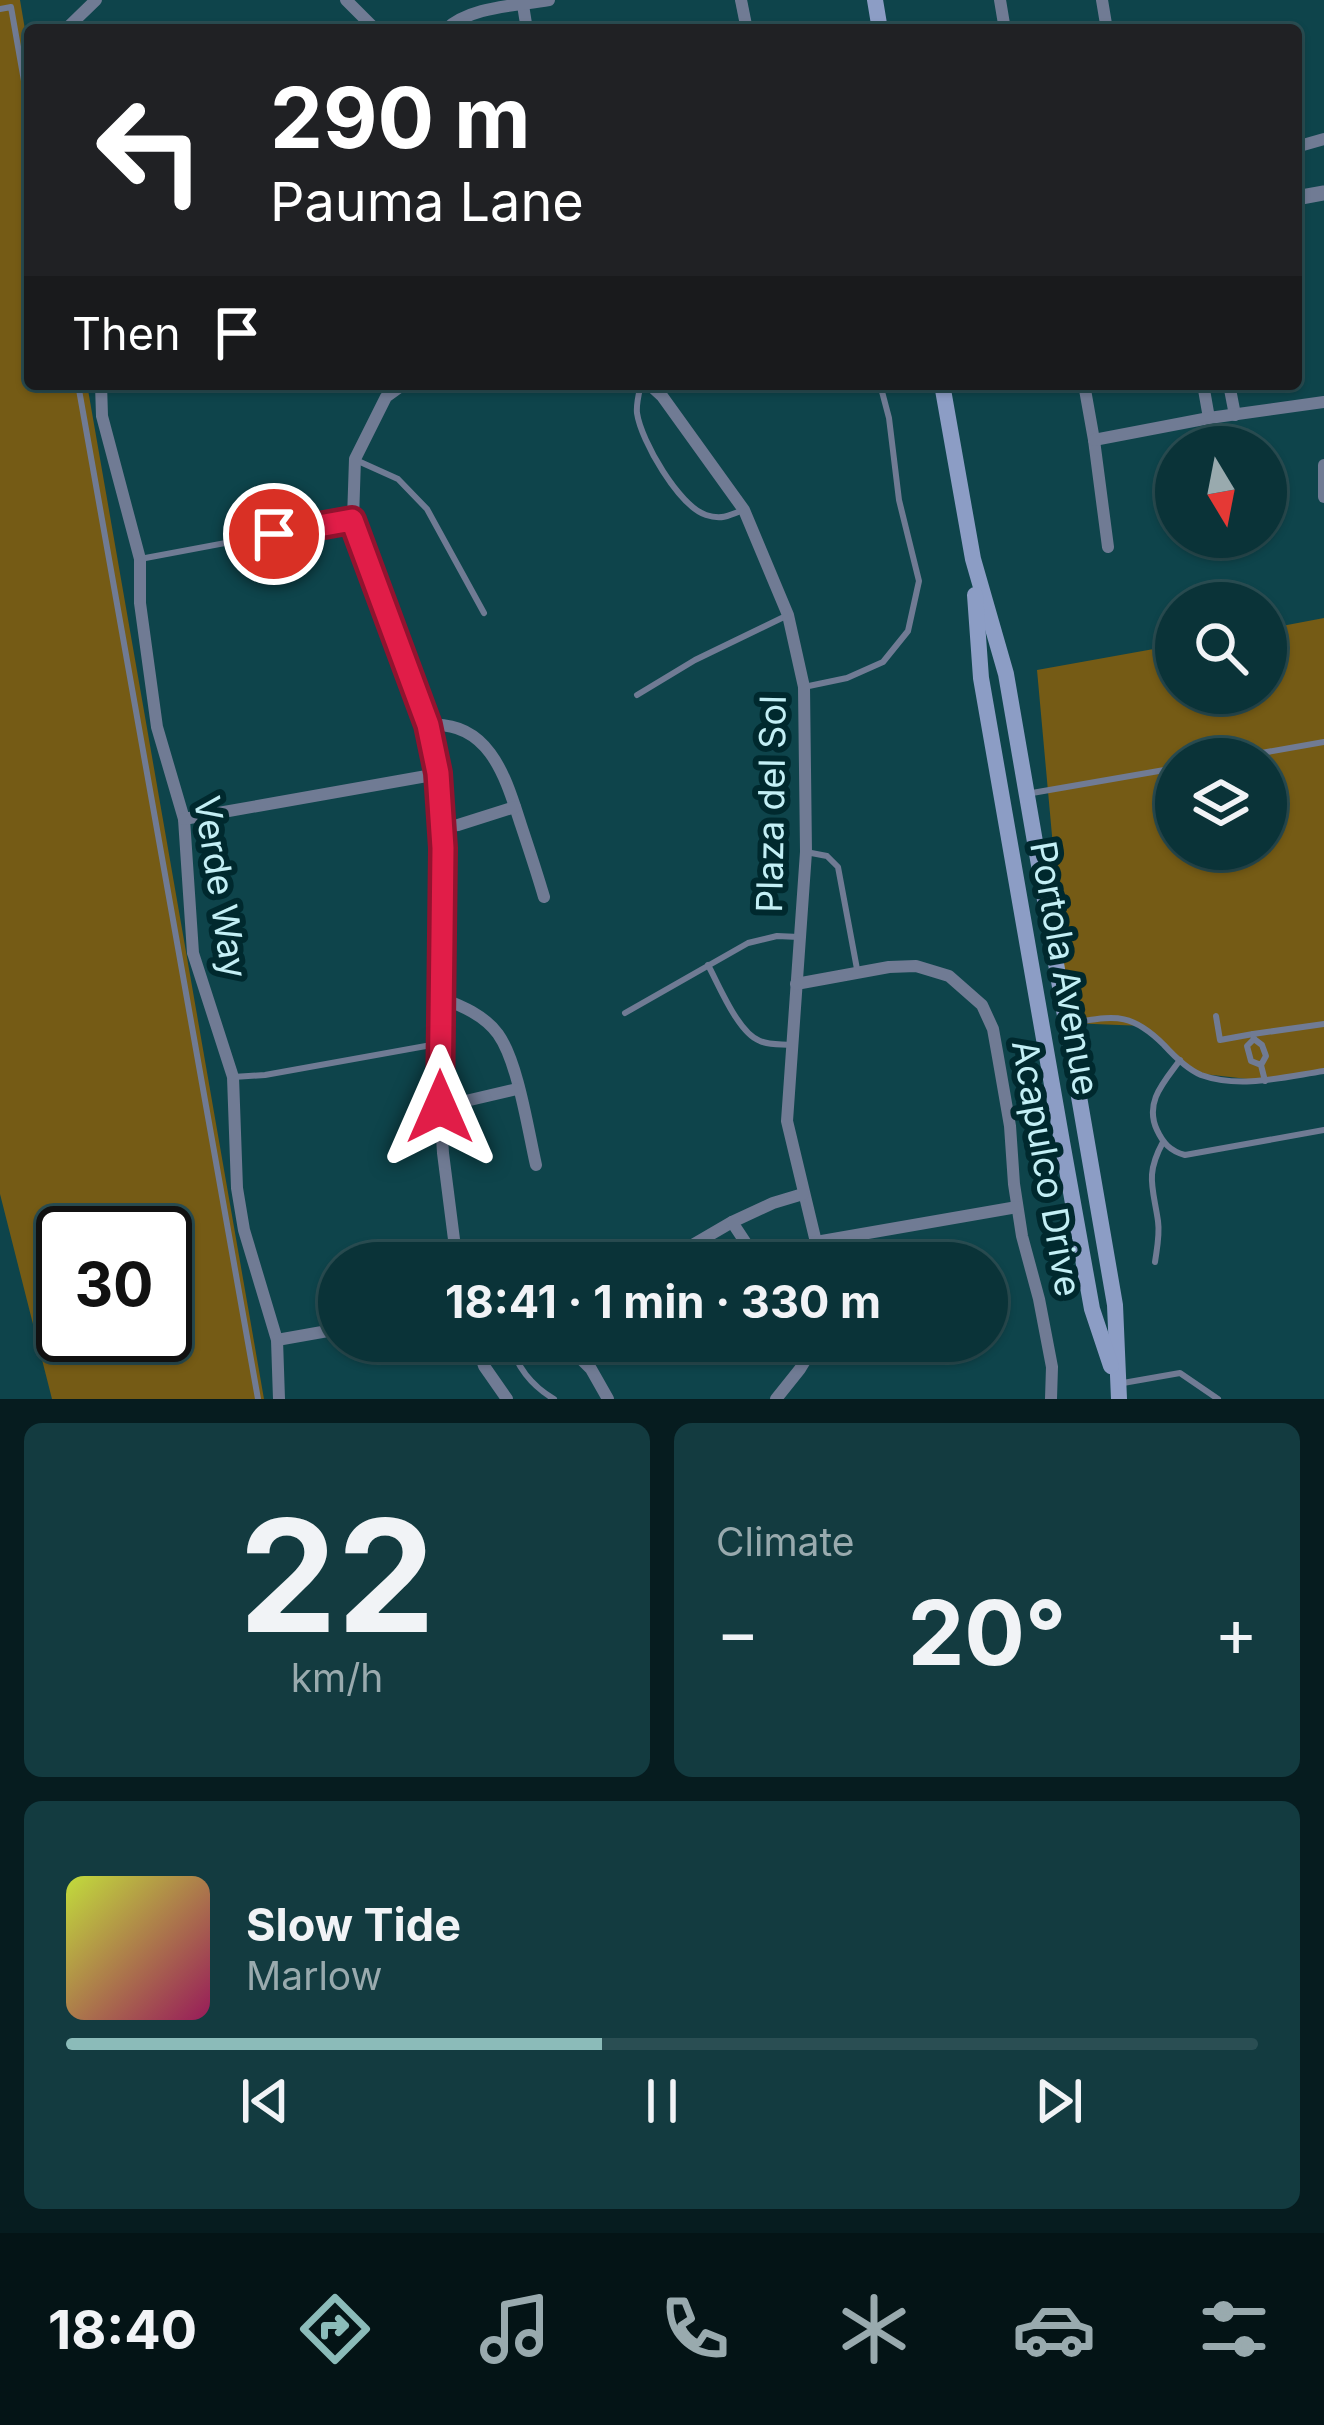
<!DOCTYPE html>
<meta charset="utf-8">
<style>
body{margin:0;font-family:Inter,sans-serif;background:#133b40;color:#f1f3f6;height:100vh;display:flex;flex-direction:column;font-size:45px;white-space:nowrap}
*{box-sizing:border-box;margin:0}
p{font-size:39px;color:#99aaae}
.icon{flex:none;width:66px;height:66px;fill:none;stroke:currentColor;stroke-width:2;stroke-linecap:round;stroke-linejoin:round}
.map{position:relative;height:1399px;overflow:hidden}
.panel{display:flex;flex-direction:column;gap:24px;padding:24px;background:#061c1f;flex:1}
.panel>*{flex:none}
.guide{position:absolute;left:24px;top:24px;width:1278px;height:366px;border-radius:12px;box-shadow:0 3px 9px #0004,0 0 0 3px #2a4e53;background:#202124;color:#fff;overflow:hidden}
.needle{width:78px;rotate:170deg}
.buttons{position:absolute;left:1155px;top:426px;display:grid;gap:24px}
.buttons a{display:grid;place-items:center;width:132px;height:132px;border-radius:50%;background:#0a3338;box-shadow:0 3px 9px #0004,0 0 0 3px #2a4e53;font-size:60px}
.speed{position:absolute;left:36px;top:1206px;display:flex;gap:24px;font-size:60px;font-weight:700;text-align:center}
.speed>*{display:grid;place-content:center;width:156px;height:156px;border-radius:50%;background:#0a3338;box-shadow:0 3px 9px #0004,0 0 0 3px #2a4e53;line-height:1}
.speed .limit{border:6px solid #111;border-radius:18px;background:#fff;color:#111}
.pin{position:absolute;display:grid;place-items:center;width:102px;height:102px;color:#fff;margin:-51px;border:6px solid #fff;border-radius:50%;box-shadow:0 3px 12px #0007}
.me{position:absolute;width:132px;margin:-66px;rotate:0deg;stroke-linejoin:round;filter:drop-shadow(0 0 9px #0008)}
.turn{display:flex;align-items:center;gap:42px;height:252px;padding:0 48px;font-size:54px}
.turn .icon{width:156px;height:156px;stroke-width:2.5}
.turn b{display:block;font-size:84px;line-height:102px}
.then{display:flex;align-items:center;height:114px;padding:0 48px;background:#0003;gap:24px;font-size:45px}
.big{font-size:90px;font-weight:700;line-height:1.1}
.panel .card{flex:1;display:flex;flex-direction:column;justify-content:center;gap:18px;min-width:0;padding:0 42px;border-radius:18px;background:#133b40}
.panel .dial{align-items:center;gap:0}
.dial b{font-size:156px;line-height:1}
.song{display:flex;align-items:center;gap:36px}
.cover{width:144px;height:144px;border-radius:18px;background:linear-gradient(135deg,hsl(70 70% 55%),hsl(330 70% 35%))}
.played{height:12px;border-radius:6px;background:linear-gradient(90deg,#8bbbb9 45%,#2a4e53 45%)}
.keys{display:flex;justify-content:space-around;direction:ltr}
.heat{display:flex;justify-content:space-between;align-items:center;font-size:66px;direction:ltr}
.panel .tiles{flex:1;display:grid;gap:24px;grid-template-columns:1fr 1fr}
.card:last-child{grid-column:span 2}
.trip{position:absolute;left:318px;top:1242px;width:690px;height:120px;border-radius:60px;background:#0a3338;box-shadow:0 3px 9px #0004,0 0 0 3px #2a4e53;font-weight:700;line-height:120px;text-align:center}
.tabs{display:flex;height:192px;justify-content:space-around;align-items:center;background:#041416;color:#99aaae}
.tabs .icon{width:84px;height:84px}
.tabs .on{color:#8bbbb9}
.tabs b{font-size:54px;color:#f1f3f6}
.map>svg:first-child{display:block}
.green{fill:#755b15;fill-rule:evenodd}
.lines{fill:none;stroke-linecap:round;stroke-linejoin:round}
.service{stroke:#707b94;stroke-width:6}
.minor{stroke:#707b94;stroke-width:12}
.tertiary{stroke:#707b94;stroke-width:15}
.secondary{stroke:#8c9dc5;stroke-width:16}
.route-casing{stroke:#92132f;stroke-width:30}
.route{stroke:#e11d48;stroke-width:21}
.labels{text-anchor:middle;stroke-width:12;stroke-linejoin:round;paint-order:stroke}
.street-label{font-size:36px;fill:#c3eff5;stroke:#00292e}
</style>
<div class="map">
<svg width="1324" height="1399" viewBox="0 0 1324 1399">
<rect width="100%" height="100%" fill="#0e444b"/>
<g class="green">
<path d="M0,0H20L30,59V384H87L264,1399H52L0,1194ZM63,1233H165V1335H63Z"/>
<path d="M1324,618V1073L1265,1081L1195,1073L1144,1026L1069,1023L1037,670L1176,645V693H1266V629ZM1176,759H1266V849H1176Z"/>
</g>
<g class="lines">
<g class="service">
<polyline points="0,9 11,7 30,115"/>
<polyline points="78,384 258,1399"/>
<path d="M641,384C639,393 636,404 637,413C641,441 679,506 706,515C721,520 729,516 743,510"/>
<polyline points="358,461 398,479 427,509 484,613"/>
<polyline points="140,559 353,519"/>
<polyline points="804,687 847,678 883,662 908,631 919,581 899,500 889,418 880,384"/>
<polyline points="637,695 695,660 788,615"/>
<polyline points="1227,759 1324,742"/>
<polyline points="1032,793 1176,768"/>
<polyline points="806,852 827,856 838,867 857,969"/>
<path d="M708,965C719,985 738,1033 760,1041C769,1045 781,1044 791,1045"/>
<polyline points="625,1013 748,943 777,936 799,937"/>
<polyline points="1216,1016 1220,1040 1253,1034"/>
<path d="M1068,1023C1113,1017 1129,1010 1164,1045C1174,1056 1187,1069 1201,1075C1240,1089 1284,1077 1324,1071"/>
<polyline points="1254,1039 1253,1034 1324,1024"/>
<path d="M1180,1060C1164,1082 1144,1102 1157,1130C1163,1143 1170,1151 1185,1155L1324,1130"/>
<polyline points="1261,1065 1251,1061 1247,1046 1254,1039 1262,1045 1266,1056 1261,1065 1265,1081"/>
<polyline points="233,1077 265,1075 437,1044"/>
<path d="M1155,1262C1157,1248 1160,1235 1158,1221C1153,1187 1145,1175 1163,1142"/>
<path d="M511,1341C515,1366 532,1386 554,1399"/>
<polyline points="1123,1383 1180,1373 1218,1399"/>
</g>
<g class="minor">
<polyline points="346,0 376,30"/>
<polyline points="741,0 747,30"/>
<polyline points="1000,0 1005,30"/>
<polyline points="1102,0 1107,30"/>
<polyline points="523,5 527,30"/>
<polyline points="65,30 96,0"/>
<path d="M445,30C470,6 516,6 549,0"/>
<polyline points="1296,147 1324,139"/>
<polyline points="101,384 102,416 140,559 140,603 157,727 184,819 193,953 233,1077 237,1188 244,1230 277,1340 279,1399"/>
<polyline points="404,384 386,397 355,459 353,519 428,725 438,774 443,848 439,1086 443,1153 457,1263"/>
<polyline points="649,384 662,396 744,510 788,615 804,687 806,852 787,1121 821,1263"/>
<polyline points="1084,384 1094,440 1108,547"/>
<polyline points="1203,384 1209,418"/>
<polyline points="1229,384 1235,415"/>
<polyline points="1094,440 1209,418 1324,402"/>
<polyline points="1324,465 1324,497"/>
<path d="M428,725C490,720 506,779 521,825C529,849 537,873 544,897"/>
<polyline points="184,819 438,774"/>
<polyline points="442,827 458,825 515,807"/>
<polyline points="796,984 889,967 916,966 949,976 982,1005 993,1029 998,1057 1010,1126 1014,1184 1022,1236 1039,1299 1052,1367 1051,1399"/>
<path d="M441,998C462,1006 484,1015 498,1034C518,1062 528,1130 536,1165"/>
<polyline points="440,1107 517,1089"/>
<polyline points="816,1242 1017,1207"/>
<polyline points="672,1257 732,1222"/>
<polyline points="759,1263 732,1222 773,1203 803,1194"/>
<polyline points="277,1340 339,1329"/>
<polyline points="476,1341 484,1366 507,1399"/>
<polyline points="563,1341 591,1369 608,1399"/>
<polyline points="776,1399 800,1369 817,1341"/>
</g>
<polyline class="tertiary" points="1296,198 1324,193"/>
<g class="secondary">
<polyline points="875,0 880,30"/>
<polyline points="942,384 973,559 1006,674 1115,1305 1119,1399"/>
<polyline points="975,595 981,678 1062,1142 1092,1309 1111,1366"/>
</g>
</g>
<g class="lines">
<g class="route-casing">
<polyline id="route" points="274,534 352,520 428,725 438,773 443,848 440,1107"/>
</g>
<use href="#route" class="route"/>
</g>
<g class="labels">
<g class="street-label">
<text transform="translate(771 804) rotate(-89)" y="13">Plaza del Sol</text>
<text transform="translate(221 887) rotate(81)" y="13">Verde Way</text>
<text transform="translate(1065 968) rotate(80)" y="13">Portola Avenue</text>
<text transform="translate(1047 1168) rotate(80)" y="13">Acapulco Drive</text>
</g>
</g>
</svg>
<div class="buttons">
<a><svg class="needle" viewBox="-14 -14 28 28"><path d="M0-13l5 13h-10z" fill="#e53935"/><path d="M0 13l5-13h-10z" fill="#99aaae"/></svg></a>
<a><svg class="icon" aria-label="search" viewBox="0 0 24 24"><circle cx="10" cy="10" r="6"/><path d="M15 15l6 6"/></svg></a>
<a><svg class="icon" aria-label="layers" viewBox="0 0 24 24"><path d="M12 4l9 5-9 5-9-5zM3 14l9 5 9-5"/></svg></a>
</div>
<div class="speed"><div class="limit">30</div></div>
<div class="pin" style="left:274px;top:534px;background:#d93025"><svg class="icon" aria-label="arrive" viewBox="0 0 24 24"><path d="M6 21V4h12l-3 4 3 4H6"/></svg></div>
<svg class="me" style="left:440px;top:1107px" viewBox="-20 -20 40 40"><path d="M0-17L14 15 0 8-14 15z" fill="#e11d48" stroke="#fff" stroke-width="4"/></svg>
<div class="trip">18:41 · 1 min · 330 m</div>
<div class="guide">
<div class="turn"><svg class="icon" aria-label="left" viewBox="0 0 24 24"><path d="M17 20v-9H6M10 6l-5 5 5 5"/></svg><div><b>290 m</b>Pauma Lane</div></div>
<div class="then">Then<svg class="icon" aria-label="arrive" viewBox="0 0 24 24"><path d="M6 21V4h12l-3 4 3 4H6"/></svg></div>
</div>
</div>
<section class="panel">
<div class="tiles">
<div class="card dial"><b>22</b><p>km/h</p></div>
<div class="card"><p>Climate</p>
<div class="heat"><a>−</a><b class="big">20°</b><a>+</a></div>
</div>
<div class="card">
<div class="song"><i class="cover"></i><div><b>Slow Tide</b><p>Marlow</p></div></div>
<div class="played"></div>
<div class="keys"><svg class="icon" aria-label="previous" viewBox="0 0 24 24"><path d="M18 5L8 12l10 7zM5 5v14"/></svg><svg class="icon" aria-label="pause" viewBox="0 0 24 24"><path d="M8 5v14M16 5v14"/></svg><svg class="icon" aria-label="next" viewBox="0 0 24 24"><path d="M6 5l10 7-10 7zM19 5v14"/></svg></div>
</div>
</div>
</section>
<nav class="tabs">
<b>18:40</b>
<svg class="icon on" aria-label="directions" viewBox="0 0 24 24"><path d="M12 3l9 9-9 9-9-9zM9 14v-3h6M13 9l2 2-2 2"/></svg>
<svg class="icon" aria-label="music" viewBox="0 0 24 24"><path d="M9 18V5l10-2v13"/><circle cx="6" cy="18" r="3"/><circle cx="16" cy="16" r="3"/></svg>
<svg class="icon" aria-label="phone" viewBox="0 0 24 24"><path d="M5 4h4l2 5-3 2q2 4 5 5l2-3 5 2v4C11 20 4 13 5 4z"/></svg>
<svg class="icon" aria-label="climate" viewBox="0 0 24 24"><path d="M12 3v18M4 7l16 10M4 17L20 7"/></svg>
<svg class="icon" aria-label="car" viewBox="0 0 24 24"><path d="M5 17H2v-5l4-1 3-4h7l3 4 3 1v5h-3M9 17h6M6 11h13"/><circle cx="7" cy="17" r="2"/><circle cx="17" cy="17" r="2"/></svg>
<svg class="icon" aria-label="filters" viewBox="0 0 24 24"><path d="M4 7h16M4 17h16"/><circle cx="9" cy="7" r="2"/><circle cx="15" cy="17" r="2"/></svg>
</nav>
